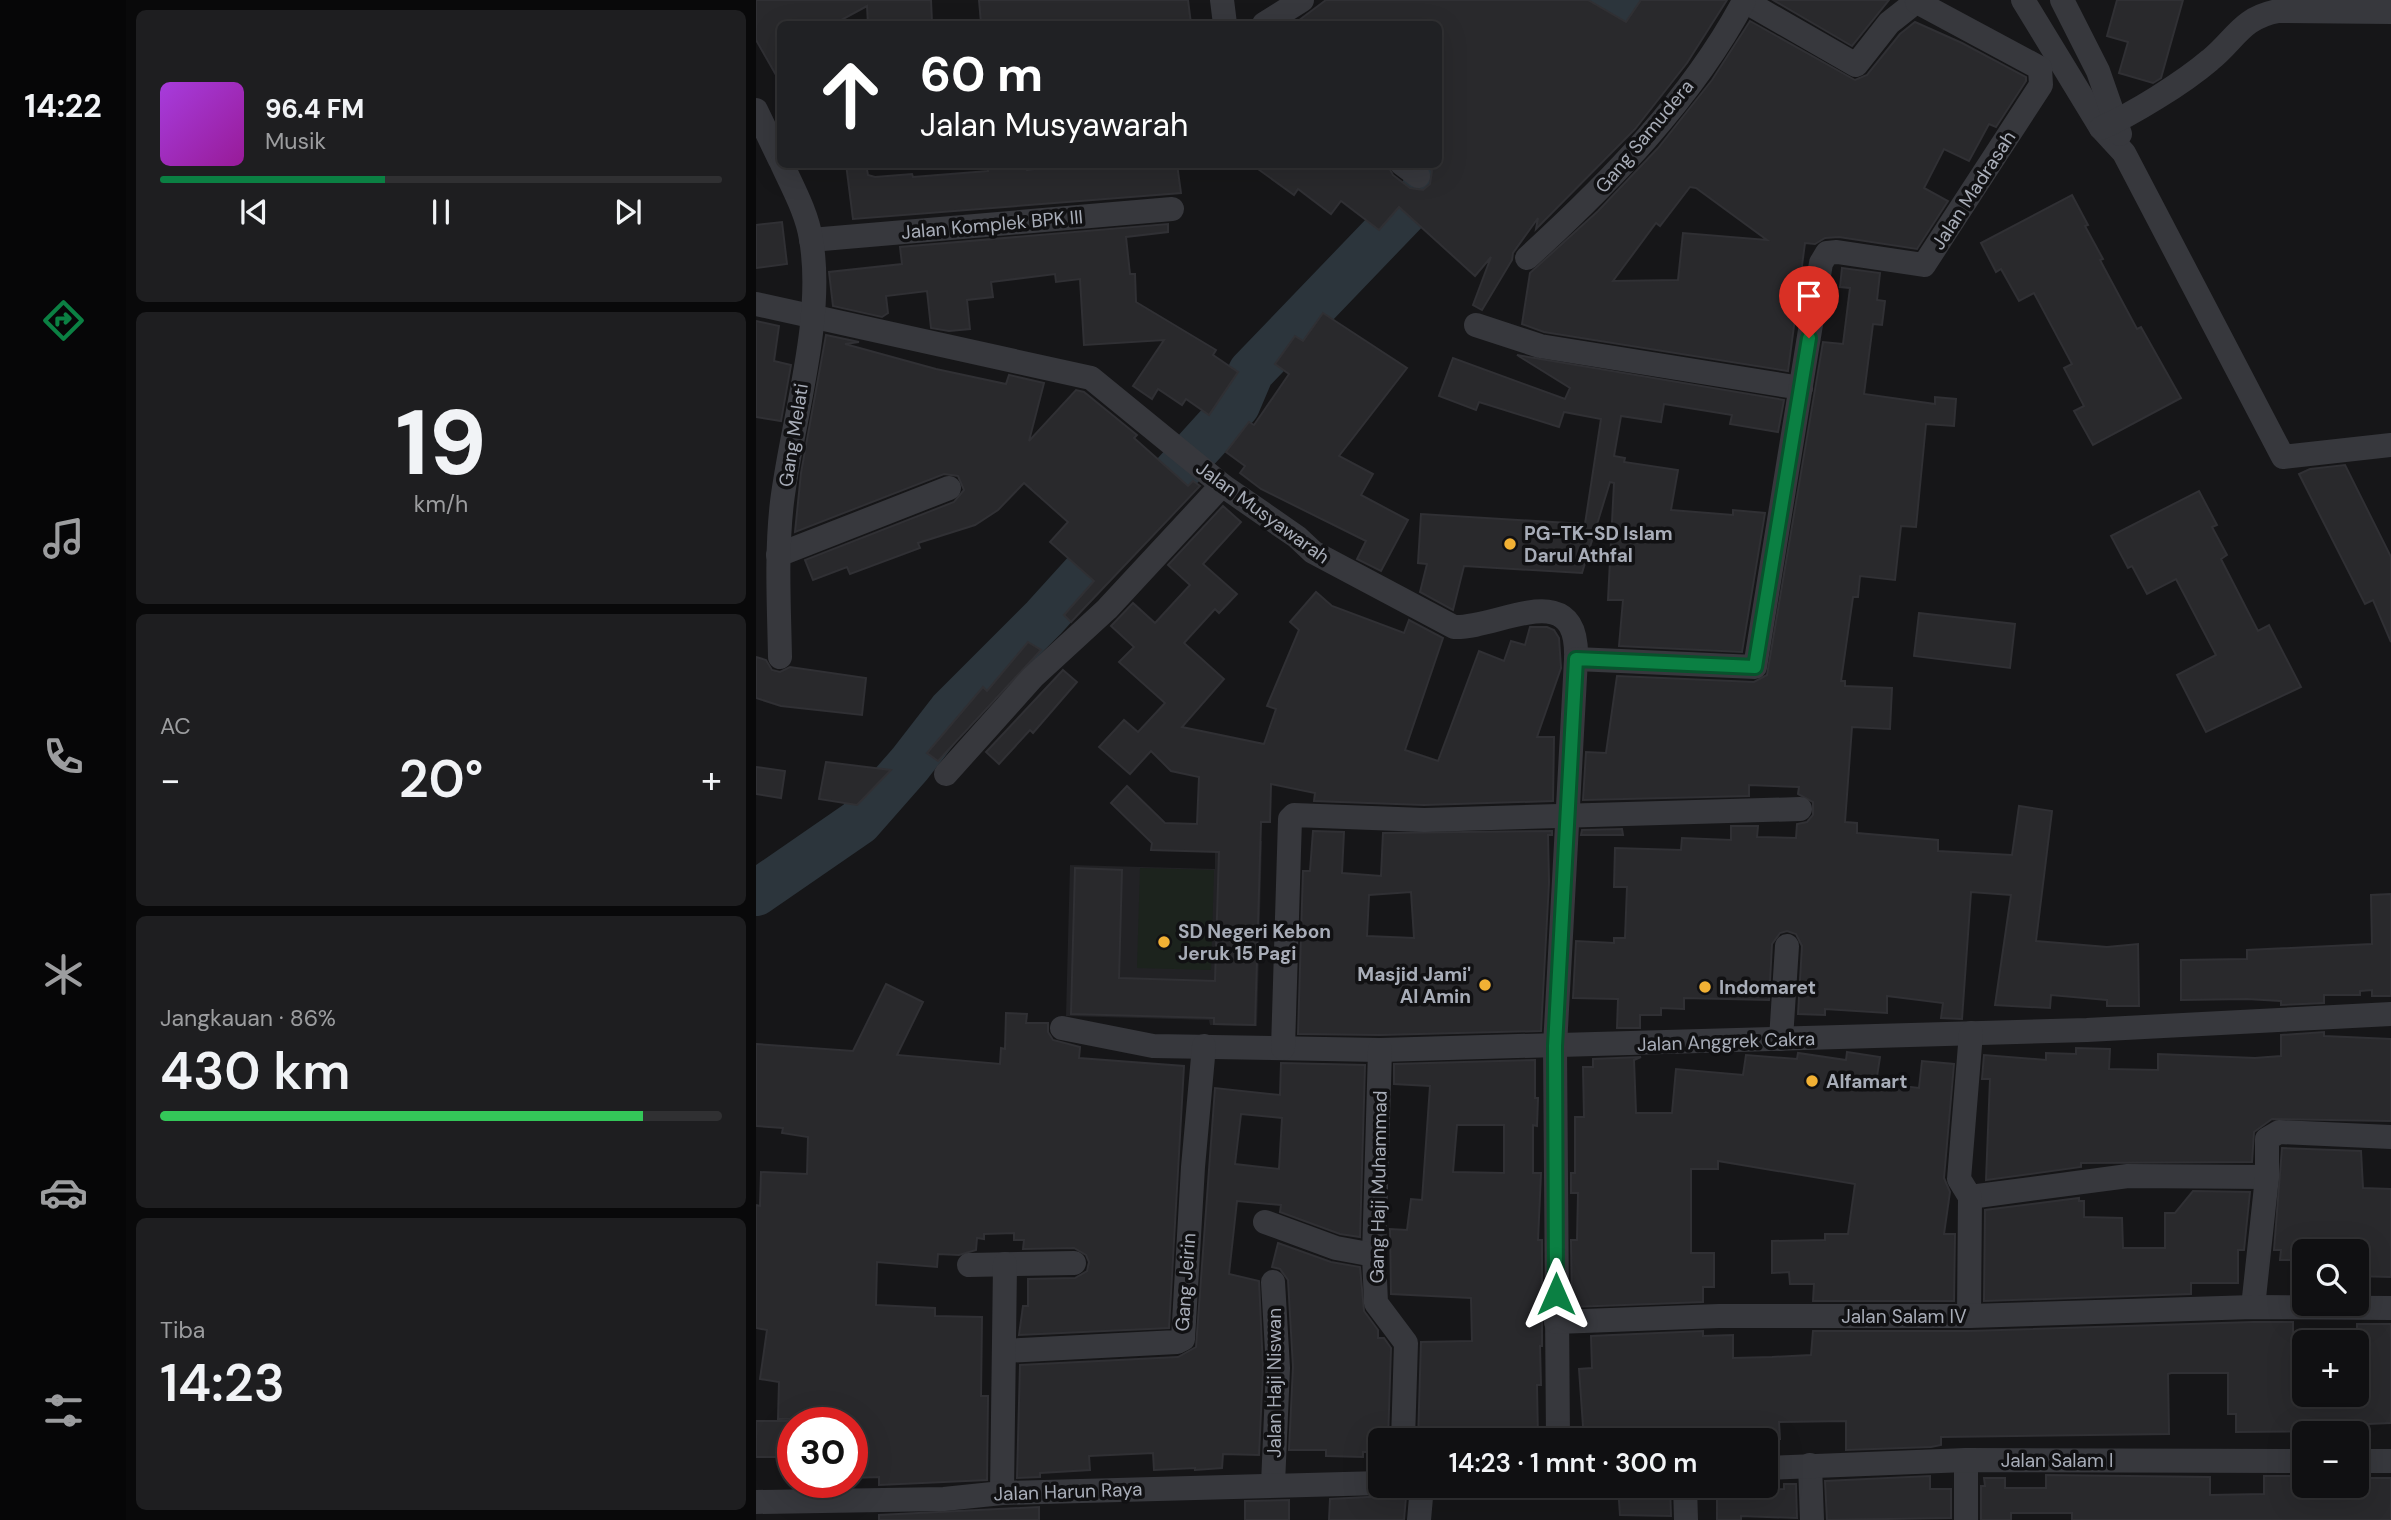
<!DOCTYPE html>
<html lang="id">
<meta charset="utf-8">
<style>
body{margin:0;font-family:"DM Sans",sans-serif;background:#1e1e20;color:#f1f3f6;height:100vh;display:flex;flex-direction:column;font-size:26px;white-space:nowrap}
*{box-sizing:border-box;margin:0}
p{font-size:23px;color:#9c9d9f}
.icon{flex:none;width:38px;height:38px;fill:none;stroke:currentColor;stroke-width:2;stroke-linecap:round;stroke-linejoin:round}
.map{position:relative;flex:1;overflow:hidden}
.details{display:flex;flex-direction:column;gap:10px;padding:10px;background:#09090a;width:630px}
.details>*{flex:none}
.top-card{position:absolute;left:21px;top:21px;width:665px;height:147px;border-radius:10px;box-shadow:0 7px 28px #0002,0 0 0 2px #303032;background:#202124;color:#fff;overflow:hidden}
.buttons{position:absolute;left:1536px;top:1239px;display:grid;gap:14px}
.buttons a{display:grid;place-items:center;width:77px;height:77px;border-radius:10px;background:#101012;box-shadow:0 7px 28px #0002,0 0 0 2px #303032;font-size:35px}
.speed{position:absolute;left:21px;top:1407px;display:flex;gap:14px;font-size:35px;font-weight:700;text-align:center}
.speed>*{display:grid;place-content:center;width:91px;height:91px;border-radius:50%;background:#101012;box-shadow:0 7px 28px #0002,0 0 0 2px #303032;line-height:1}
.speed .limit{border:10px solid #d22;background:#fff;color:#111}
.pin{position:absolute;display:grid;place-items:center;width:60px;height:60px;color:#fff;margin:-72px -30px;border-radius:50% 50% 50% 0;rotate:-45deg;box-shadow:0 0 7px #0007}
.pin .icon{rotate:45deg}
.me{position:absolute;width:77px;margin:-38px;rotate:0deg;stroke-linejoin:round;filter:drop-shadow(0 0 5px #0008)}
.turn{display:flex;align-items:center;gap:24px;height:147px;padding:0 28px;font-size:32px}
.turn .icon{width:91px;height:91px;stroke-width:2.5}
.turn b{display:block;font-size:49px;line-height:60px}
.big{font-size:52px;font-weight:600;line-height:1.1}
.details .tile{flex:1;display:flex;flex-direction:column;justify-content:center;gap:10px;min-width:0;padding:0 24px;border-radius:10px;background:#1e1e20}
.details .dial{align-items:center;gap:0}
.dial b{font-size:91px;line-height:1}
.song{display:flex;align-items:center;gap:21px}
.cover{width:84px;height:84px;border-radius:10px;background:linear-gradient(135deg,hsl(280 70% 55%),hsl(300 70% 35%))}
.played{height:7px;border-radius:4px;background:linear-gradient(90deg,#0b8043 40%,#303032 40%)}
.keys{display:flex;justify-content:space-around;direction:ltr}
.heat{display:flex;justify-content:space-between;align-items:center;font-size:38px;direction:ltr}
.charge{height:10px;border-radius:5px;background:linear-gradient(90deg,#34c759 86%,#303032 0)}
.trip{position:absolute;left:612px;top:1428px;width:410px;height:70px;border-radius:10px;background:#101012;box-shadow:0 7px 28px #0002,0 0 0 2px #303032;font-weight:600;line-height:70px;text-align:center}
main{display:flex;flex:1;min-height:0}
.tab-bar{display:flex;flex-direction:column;width:126px;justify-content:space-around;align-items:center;background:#060607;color:#9c9d9f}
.tab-bar .icon{width:49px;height:49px}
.tab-bar .selected{color:#0b8043}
.tab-bar b{font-size:32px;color:#f1f3f6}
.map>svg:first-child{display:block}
.built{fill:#222225}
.green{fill:#1c231d}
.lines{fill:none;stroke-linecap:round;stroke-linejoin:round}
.river{stroke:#2c353c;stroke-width:46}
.building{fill:#29292c;stroke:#303034;stroke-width:2;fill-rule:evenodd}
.street{stroke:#37383d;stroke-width:24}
.route-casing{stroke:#07532c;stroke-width:18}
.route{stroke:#0b8043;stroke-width:12}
.poi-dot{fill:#f2b134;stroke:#111113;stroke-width:2.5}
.labels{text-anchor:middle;stroke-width:7;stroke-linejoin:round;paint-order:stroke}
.street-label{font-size:19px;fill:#a8adb8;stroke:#111113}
.poi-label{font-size:19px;font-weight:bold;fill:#a8adb8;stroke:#111113;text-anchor:start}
</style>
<main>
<nav class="tab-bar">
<b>14:22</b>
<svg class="icon selected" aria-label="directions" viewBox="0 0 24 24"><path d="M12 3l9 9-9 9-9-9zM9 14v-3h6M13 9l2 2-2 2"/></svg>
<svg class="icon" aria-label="music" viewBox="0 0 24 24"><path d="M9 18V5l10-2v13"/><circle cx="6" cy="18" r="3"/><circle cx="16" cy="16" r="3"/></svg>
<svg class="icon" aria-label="phone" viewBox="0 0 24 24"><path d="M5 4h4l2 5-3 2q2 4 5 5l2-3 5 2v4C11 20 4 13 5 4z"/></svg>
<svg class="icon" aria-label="climate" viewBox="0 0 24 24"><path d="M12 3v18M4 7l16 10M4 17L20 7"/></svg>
<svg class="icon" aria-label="car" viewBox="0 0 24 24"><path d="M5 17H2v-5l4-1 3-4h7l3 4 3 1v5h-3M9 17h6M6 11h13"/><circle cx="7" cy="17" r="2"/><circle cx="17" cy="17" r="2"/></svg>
<svg class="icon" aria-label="filters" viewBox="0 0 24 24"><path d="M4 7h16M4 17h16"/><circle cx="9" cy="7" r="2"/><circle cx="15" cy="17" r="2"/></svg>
</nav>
<section class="details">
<div class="tile">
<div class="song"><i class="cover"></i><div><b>96.4 FM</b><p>Musik</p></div></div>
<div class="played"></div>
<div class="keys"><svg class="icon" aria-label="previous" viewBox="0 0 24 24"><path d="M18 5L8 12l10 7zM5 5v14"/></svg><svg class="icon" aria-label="pause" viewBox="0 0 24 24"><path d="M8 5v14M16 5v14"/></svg><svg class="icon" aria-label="next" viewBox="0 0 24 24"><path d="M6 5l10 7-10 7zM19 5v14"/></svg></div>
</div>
<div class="tile dial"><b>19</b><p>km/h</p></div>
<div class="tile"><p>AC</p>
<div class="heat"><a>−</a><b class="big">20°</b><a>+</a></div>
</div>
<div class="tile"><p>Jangkauan · 86%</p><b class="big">430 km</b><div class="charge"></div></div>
<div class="tile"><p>Tiba</p><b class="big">14:23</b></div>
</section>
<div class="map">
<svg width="1635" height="1520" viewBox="0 0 1635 1520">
<rect width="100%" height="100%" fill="#161618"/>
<polygon class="built" points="459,839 506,841 501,1026 454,1025 453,1020 310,1016 314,865 459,869"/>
<polygon class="green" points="384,868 458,870 455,970 381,968"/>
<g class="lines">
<g class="river">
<polyline points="818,64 861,0"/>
<polyline points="0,893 103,822 154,764 195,711 288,618 481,405 495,372 692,167"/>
</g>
</g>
<g class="building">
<polygon points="0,0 175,0 176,23 112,24 111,6 78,24 24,24 24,82 0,40"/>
<polygon points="223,0 432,0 435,24 225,23"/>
<polygon points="570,0 832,0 870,22 885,0 971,0 931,63 879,129 780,229 782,218 757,253 756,260 726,310 717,305 735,257 719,276 643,207 623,230 585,201 575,214 542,189 538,195 495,164 631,164 637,175 654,188 667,190 674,184 676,171 671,164 682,164 682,24 538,24"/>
<polygon points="1017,0 1133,0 1096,46"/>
<polygon points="1361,0 1427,0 1405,78 1397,83 1363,73 1372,42 1351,36"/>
<path d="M994,21L1099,80L1111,75L1144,34L1159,22L1206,43L1270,77V81L1240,127L1233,124L1213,161L1188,149L1168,188L1192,201L1161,249L1083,237L1069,238L1059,244L1049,243L1032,371L788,332L766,324L774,273L842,211L902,148L956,80ZM934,187L940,188L1011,240L927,233L922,280L857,281L900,223L904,226Z"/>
<polygon points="90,164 110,164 112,175 119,177 156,174 157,177 232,171 231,164 270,164 271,170 313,164 421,164 425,193 97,219"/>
<polygon points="1316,195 1332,225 1329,226 1347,259 1344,260 1381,329 1385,327 1425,398 1337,445 1318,411 1328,406 1308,368 1316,364 1278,293 1263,301 1245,269 1240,272 1225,243"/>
<polygon points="26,222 31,264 0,268 0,225"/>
<polygon points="412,224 412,232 370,237 374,274 379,274 380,302 460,350 457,355 482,372 453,415 430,399 426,405 402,389 396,399 377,386 408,340 328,345 324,279 300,282 299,274 235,282 237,297 211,300 214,329 193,331 175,328 171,291 130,296 132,313 126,317 77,306 73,272 146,264 144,247"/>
<polygon points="1086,268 1124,273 1121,300 1129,301 1126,325 1117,324 1108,394 1179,404 1179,397 1200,399 1198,426 1170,424 1160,527 1145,526 1139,580 1104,576 1102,597 1097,597 1085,681 1089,681 1089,686 1136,688 1134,729 1096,727 1089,822 1101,823 1101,833 1182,840 1182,851 1256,855 1263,806 1296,811 1280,941 1351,947 1382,944 1383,1006 1351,1006 1351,1000 1295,995 1294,1008 1239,1005 1255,895 1215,892 1206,1019 1185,1018 1187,1003 1131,996 1131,1013 1069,1009 1069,1015 1042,1014 1046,946 1040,934 1031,931 1024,933 1016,944 1013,1000 928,998 928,1009 905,1008 905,1015 884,1015 884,1028 861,1028 862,999 817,998 820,941 858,943 858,938 869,938 871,887 858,887 859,848 925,850 926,838 975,840 975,826 1002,826 1001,837 1040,838 1041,824 1051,822 1057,815 1057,802 1042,794 1043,787 993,785 993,796 827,800 830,752 850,753 861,676 998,682 1011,675 1067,342 1087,344 1094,288 1084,287"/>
<polygon points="567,313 651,368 583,456 617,474 605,495 652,520 625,571 601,559 610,541 505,489 484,473 489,466 470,452 493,422 498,425 533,374 519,364 539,336 547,341"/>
<polygon points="0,321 23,326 18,361 35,365 25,421 0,417"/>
<polygon points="70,335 103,342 89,344 180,369 250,384 253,375 288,383 273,441 320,390 328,392 381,435 378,438 432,486 437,481 444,486 315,622 308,615 338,581 294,542 312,522 268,483 242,510 219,525 162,543 164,548 94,574 91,567 57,580 49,560 198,502 208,490 202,476 188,474 39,532 45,473"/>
<polygon points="761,355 1028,400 1022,432 974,424 976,415 908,404 905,422 865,416 858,456 869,458 868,462 922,470 915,510 977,515 977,510 1009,513 986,652 863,646 867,600 852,600 858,483 854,482 826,573 708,566 697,610 664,592 671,564 662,563 665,514 829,524 845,419 808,412 803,427 723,402 720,410 683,396 697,358 809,399 814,388"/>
<polygon points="1589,465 1635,557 1635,642 1617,600 1609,604 1543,474 1554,469"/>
<polygon points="1443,491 1461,525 1456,527 1471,555 1465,559 1502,631 1513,625 1545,687 1450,732 1421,675 1460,655 1420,579 1391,594 1376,566 1372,568 1355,536"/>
<polygon points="467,506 485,522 447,564 481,594 463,613 459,609 428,643 468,679 426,727 508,744 520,709 511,706 543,630 534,622 560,592 576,606 648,633 653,620 687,638 649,750 682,761 723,651 748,661 755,641 769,645 774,627 791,627 798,630 803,638 805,668 781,737 798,737 797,801 668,805 558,801 559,793 515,784 514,822 505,822 499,1025 458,1024 458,1018 315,1014 319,868 366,870 363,978 459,981 463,852 395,850 396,843 355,803 371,786 409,823 441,824 443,777 415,771 395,751 374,774 343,747 368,720 382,732 409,703 363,662 378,647 355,626 377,603 399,623 434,585 412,565"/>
<polygon points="1163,613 1259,624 1254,668 1158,656"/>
<polygon points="272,642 285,650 182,761 171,753 227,687 231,691"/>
<polygon points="0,657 10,660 16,670 24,672 34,667 110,678 106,715 25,706 0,698"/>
<polygon points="307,670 321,682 277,733 274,730 243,764 230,752"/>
<polygon points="70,762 135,770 101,805 63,799"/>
<polygon points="0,767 29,771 25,798 0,794"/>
<polygon points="866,829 867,835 825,835 826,830"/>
<path d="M557,831L588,832L586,873L625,876L627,833L796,831V835H792L793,882L785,1031L624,1035L542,1034L547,871H554ZM655,892L658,938L611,936L613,895Z"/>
<polygon points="1635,894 1635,996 1616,996 1616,990 1604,991 1604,995 1568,995 1568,1003 1525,1005 1525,1001 1491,999 1425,1000 1425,960 1491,959 1491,950 1616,944 1615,895"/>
<polygon points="130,984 167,1002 141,1055 244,1064 245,1048 249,1049 250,1013 271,1014 270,1023 292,1023 292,1032 297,1040 324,1047 323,1058 428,1066 413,1328 263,1335 267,1306 272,1306 272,1279 319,1278 331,1271 333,1262 330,1255 318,1248 267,1249 268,1240 258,1240 258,1233 228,1234 228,1239 221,1238 220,1250 203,1255 182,1254 181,1267 121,1262 120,1305 179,1308 179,1316 226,1317 225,1396 232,1396 231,1480 123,1485 123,1477 96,1478 96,1418 22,1419 23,1382 4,1379 11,1330 0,1328 0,1205 4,1206 5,1172 51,1174 52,1137 26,1133 27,1128 0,1126 0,1044 97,1051"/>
<polygon points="1568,1032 1568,1036 1635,1039 1635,1121 1516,1119 1498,1132 1496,1162 1325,1163 1325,1167 1230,1180 1234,1079 1226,1079 1228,1055 1290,1060 1290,1053 1320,1054 1320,1048 1354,1049 1353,1069 1402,1070 1402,1054 1499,1058 1525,1056 1525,1035"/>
<polygon points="1091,1052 1124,1057 1120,1083 1163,1088 1166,1061 1198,1064 1188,1178 1194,1192 1188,1234 1199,1234 1198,1301 1057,1301 1058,1284 1034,1284 1033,1272 1016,1273 1016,1241 1069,1240 1069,1234 1092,1234 1099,1184 962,1161 962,1169 935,1169 935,1253 958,1253 958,1287 947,1287 947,1302 816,1307 815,1240 821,1240 822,1193 815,1193 815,1173 819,1173 819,1117 828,1117 827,1067 837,1067 837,1059 885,1057 878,1060 880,1113 916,1113 920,1069 987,1075 990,1055 1041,1059 1042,1053 1090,1060"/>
<path d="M779,1060V1098H782L781,1126L777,1125V1173H785L782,1240H786V1346H784L785,1385H781L782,1440H662L665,1342L716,1341L715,1298L635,1294L634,1229L651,1230L655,1199L666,1200L674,1086L638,1084V1064ZM701,1125H748V1173L697,1172Z"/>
<path d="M525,1063L609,1065L604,1237L584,1234L524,1212L525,1205L481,1201L473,1274L503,1281L507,1368L503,1455L467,1454L466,1468L439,1470V1468L398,1470L397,1453L333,1456L334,1470L284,1473V1477L261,1478L264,1365L422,1357L440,1347L459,1088L524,1095ZM485,1114L526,1118L523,1169L479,1164Z"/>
<polygon points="1526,1148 1605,1151 1607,1188 1635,1189 1635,1277 1601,1276 1601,1251 1547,1251 1546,1260 1524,1260 1525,1250 1518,1250"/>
<polygon points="1437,1191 1494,1192 1488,1250 1482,1250 1482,1283 1435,1283 1435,1294 1228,1301 1229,1210 1323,1198 1323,1201 1328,1201 1328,1217 1366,1218 1367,1248 1409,1248 1409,1213 1419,1213"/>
<polygon points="522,1243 575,1262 604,1267 608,1311 622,1330 622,1338 628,1338 635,1348 632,1440 625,1440 625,1452 607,1452 607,1457 570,1456 570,1450 533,1450 537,1367 532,1280 524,1269 516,1267"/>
<polygon points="1497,1322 1537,1322 1537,1382 1549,1381 1549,1395 1601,1395 1601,1324 1635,1324 1635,1423 1564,1426 1564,1431 1480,1432 1480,1414 1472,1414 1472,1373 1415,1373 1412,1374 1413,1434 1185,1437 1185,1445 1175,1447 1090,1450 1090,1421 1023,1422 1024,1439 828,1440 823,1369 836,1368 835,1336 947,1331 947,1336 977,1335 977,1358 1016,1357 1055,1355 1057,1331 1213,1331"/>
<rect x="0" y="1421" width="37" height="36"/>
<polygon points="1290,1475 1454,1477 1454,1495 1508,1494 1508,1476 1549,1476 1549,1486 1604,1486 1604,1478 1635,1478 1635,1520 1316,1520 1316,1513 1255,1513 1255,1520 1225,1520 1225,1486 1229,1486 1228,1478 1249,1478 1249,1488 1290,1488"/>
<polygon points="1174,1476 1174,1489 1195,1489 1195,1518 1071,1520 1069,1481"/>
<polygon points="1028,1484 1040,1484 1041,1518 985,1516 985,1520 961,1520 961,1493 1028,1489"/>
<polygon points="862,1486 914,1486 915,1516 864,1515"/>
<polygon points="631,1496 650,1497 648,1520 573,1520 574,1499"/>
<polygon points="533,1500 533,1520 489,1520 489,1501"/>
<polygon points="283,1507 283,1520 123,1520 123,1515"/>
</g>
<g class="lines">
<g class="street">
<polyline points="466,0 469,24"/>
<polyline points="987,0 1100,65 1133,23 1162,0"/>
<polyline points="1267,0 1345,128 1368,153 1527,457 1635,445"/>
<polyline points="1306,0 1342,71 1364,134"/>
<polyline points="508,24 546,0"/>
<polyline points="0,110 24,160"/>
<path d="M1345,128C1377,114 1427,83 1454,60C1480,39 1485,18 1522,11L1635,12"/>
<polyline points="646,164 662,176"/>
<polyline points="55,240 416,209"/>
<path d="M771,258C852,184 936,99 988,1"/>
<path d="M0,304L335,378L466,485L541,537L557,552L698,627C743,629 823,574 820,659L799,1046L802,1440"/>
<polyline points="720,325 784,346 1045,388"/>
<polyline points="22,555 193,488"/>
<path d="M24,657C23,605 20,553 26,502C36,421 69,320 55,239C51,213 37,188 26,164"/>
<polyline points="820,659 999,667 1065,263 1071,253 1081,252 1168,265 1285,85 1284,68 1161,2"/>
<polyline points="190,774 277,677 351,609 466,485"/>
<polyline points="306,1028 397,1046 624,1050 1331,1030 1635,1014"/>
<polyline points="1025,1039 1031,946"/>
<polyline points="527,1048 534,819 538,815 668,820 1044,809"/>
<polyline points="624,1050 618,1255 620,1303 650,1343 647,1440"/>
<polyline points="1214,1197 1372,1176 1511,1177"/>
<polyline points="509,1222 580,1248 618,1255"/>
<polyline points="213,1265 318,1263"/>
<polyline points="1497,1307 1511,1177 1511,1139 1523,1132 1635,1137"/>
<polyline points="1213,1316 1214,1197 1203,1179 1215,1033"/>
<polyline points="800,1322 963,1316 1213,1316 1497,1307 1635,1308"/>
<polyline points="248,1351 421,1342 427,1339 437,1167 448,1046"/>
<polyline points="1210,1460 1210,1520"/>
<polyline points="1601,1461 1635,1461"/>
<polyline points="1054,1465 1056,1520"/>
<polyline points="1010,1468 1210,1460 1549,1461"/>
<polyline points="517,1484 522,1368 517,1282"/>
<polyline points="929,1486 930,1520"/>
<polyline points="246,1493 249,1264"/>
<polyline points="0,1502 188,1499 246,1493 625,1483"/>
<polyline points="663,1520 666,1486"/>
</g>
</g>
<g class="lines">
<g class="route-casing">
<polyline id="route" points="800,1294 799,1046 820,659 999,667 1053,338"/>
</g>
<use href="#route" class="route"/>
</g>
<g class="poi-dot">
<circle cx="754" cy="544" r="7"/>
<circle cx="408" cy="942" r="7"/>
<circle cx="729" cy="985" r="7"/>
<circle cx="949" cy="987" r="7"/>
<circle cx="1056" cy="1081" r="7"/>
</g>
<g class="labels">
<g class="street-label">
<text transform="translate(888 136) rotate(-50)" y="7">Gang Samudera</text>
<text transform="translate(1217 190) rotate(-57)" y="7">Jalan Madrasah</text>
<text transform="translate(236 224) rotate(-5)" y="7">Jalan Komplek BPK III</text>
<text transform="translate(37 435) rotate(-81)" y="7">Gang Melati</text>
<text transform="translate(507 512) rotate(36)" y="7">Jalan Musyawarah</text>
<text transform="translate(970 1041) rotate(-2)" y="7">Jalan Anggrek Cakra</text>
<text transform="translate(622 1187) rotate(-89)" y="7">Gang Haji Muhammad</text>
<text transform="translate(429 1282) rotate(-86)" y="7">Gang Jeirin</text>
<text x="1148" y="1323">Jalan Salam IV</text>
<text transform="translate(518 1383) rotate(-90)" y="7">Jalan Haji Niswan</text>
<text x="1301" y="1467">Jalan Salam I</text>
<text transform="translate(312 1491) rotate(-2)" y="7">Jalan Harun Raya</text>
</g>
<g class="poi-label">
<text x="768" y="540">PG-TK-SD Islam<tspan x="768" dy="22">Darul Athfal</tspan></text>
<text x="422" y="938">SD Negeri Kebon<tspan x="422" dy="22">Jeruk 15 Pagi</tspan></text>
<text x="715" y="981" text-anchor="end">Masjid Jami'<tspan x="715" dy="22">Al Amin</tspan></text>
<text x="963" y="994">Indomaret</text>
<text x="1070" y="1088">Alfamart</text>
</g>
</g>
</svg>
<div class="buttons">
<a><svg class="icon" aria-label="search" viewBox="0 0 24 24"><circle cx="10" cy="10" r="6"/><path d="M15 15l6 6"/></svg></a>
<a>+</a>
<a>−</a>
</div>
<div class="speed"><div class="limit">30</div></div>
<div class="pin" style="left:1053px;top:338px;background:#d93025"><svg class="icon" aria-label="arrive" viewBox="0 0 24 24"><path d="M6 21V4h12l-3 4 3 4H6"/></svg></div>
<svg class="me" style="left:800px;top:1294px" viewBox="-20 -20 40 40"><path d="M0-17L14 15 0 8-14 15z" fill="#0b8043" stroke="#fff" stroke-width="4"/></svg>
<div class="trip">14:23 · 1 mnt · 300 m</div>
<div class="top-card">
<div class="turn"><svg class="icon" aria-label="ahead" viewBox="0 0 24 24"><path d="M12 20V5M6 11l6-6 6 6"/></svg><div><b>60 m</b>Jalan Musyawarah</div></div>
</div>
</div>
</main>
